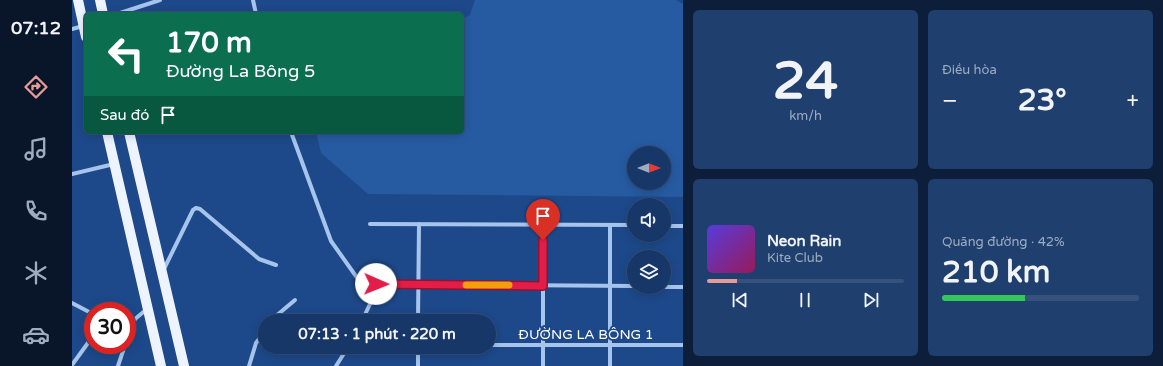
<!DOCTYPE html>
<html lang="vi">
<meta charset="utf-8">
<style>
body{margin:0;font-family:"Varela Round",sans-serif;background:#1f3f6e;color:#f1f3f6;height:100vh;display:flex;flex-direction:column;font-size:15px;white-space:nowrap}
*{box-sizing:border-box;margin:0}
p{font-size:13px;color:#9eacc0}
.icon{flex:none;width:22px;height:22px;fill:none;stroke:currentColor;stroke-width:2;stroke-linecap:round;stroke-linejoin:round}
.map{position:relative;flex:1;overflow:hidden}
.details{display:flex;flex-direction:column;gap:10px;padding:10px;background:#0c1e39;width:480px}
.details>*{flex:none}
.top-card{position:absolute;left:12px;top:12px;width:380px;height:122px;border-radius:6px;box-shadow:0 2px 10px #0003,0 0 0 1px #35517c;background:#0b6e4f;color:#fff;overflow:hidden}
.needle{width:26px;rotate:90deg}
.buttons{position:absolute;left:555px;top:146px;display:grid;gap:8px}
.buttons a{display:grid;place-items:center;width:44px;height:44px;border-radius:50%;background:#163768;box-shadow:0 2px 10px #0003,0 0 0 1px #35517c;font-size:20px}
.speed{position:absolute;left:12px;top:302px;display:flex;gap:8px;font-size:20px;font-weight:700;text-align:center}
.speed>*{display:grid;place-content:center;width:52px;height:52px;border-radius:50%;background:#163768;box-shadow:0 2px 10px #0003,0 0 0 1px #35517c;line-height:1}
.speed .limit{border:6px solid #d22;background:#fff;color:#111}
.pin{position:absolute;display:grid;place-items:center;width:34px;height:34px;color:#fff;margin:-41px -17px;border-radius:50% 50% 50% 0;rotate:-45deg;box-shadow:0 0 4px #0007}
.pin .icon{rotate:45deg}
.me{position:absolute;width:44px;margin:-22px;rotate:91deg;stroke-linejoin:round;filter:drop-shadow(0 0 3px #0008)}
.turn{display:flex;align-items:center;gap:14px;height:84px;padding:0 16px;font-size:18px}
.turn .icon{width:52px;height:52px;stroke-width:2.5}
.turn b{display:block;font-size:28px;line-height:34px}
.then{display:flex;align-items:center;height:38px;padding:0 16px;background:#0003;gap:8px;font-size:15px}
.big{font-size:30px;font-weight:700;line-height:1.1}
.details .widget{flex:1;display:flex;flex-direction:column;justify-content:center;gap:6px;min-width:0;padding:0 14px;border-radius:6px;background:#1f3f6e}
.details .dial{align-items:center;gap:0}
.dial b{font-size:52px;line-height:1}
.song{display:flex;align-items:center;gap:12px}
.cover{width:48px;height:48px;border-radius:6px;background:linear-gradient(135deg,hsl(250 70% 55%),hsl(330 70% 35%))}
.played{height:4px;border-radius:2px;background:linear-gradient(90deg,#e69b98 15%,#35517c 15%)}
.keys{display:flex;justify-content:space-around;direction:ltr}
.heat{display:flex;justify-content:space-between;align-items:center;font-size:22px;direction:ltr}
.charge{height:6px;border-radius:3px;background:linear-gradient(90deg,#34c759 42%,#35517c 0)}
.details .tiles{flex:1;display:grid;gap:10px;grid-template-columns:repeat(2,1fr)}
.trip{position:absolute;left:186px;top:314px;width:238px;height:40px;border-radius:20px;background:#163768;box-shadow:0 2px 10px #0003,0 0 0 1px #35517c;font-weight:700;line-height:40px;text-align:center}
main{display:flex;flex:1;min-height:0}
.dock{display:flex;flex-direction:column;width:72px;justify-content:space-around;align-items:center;background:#09162a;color:#9eacc0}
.dock .icon{width:28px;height:28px}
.dock .current{color:#e69b98}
.dock b{font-size:18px;color:#f1f3f6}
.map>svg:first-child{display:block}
.green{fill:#265ba2;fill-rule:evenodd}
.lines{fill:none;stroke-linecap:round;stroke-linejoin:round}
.street{stroke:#a7c5ec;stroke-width:4}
.primary{stroke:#edf3ff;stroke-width:10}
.route-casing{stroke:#92132f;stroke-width:10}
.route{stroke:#e11d48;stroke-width:7}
.slow{stroke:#f59e0b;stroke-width:7}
.labels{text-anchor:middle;stroke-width:4;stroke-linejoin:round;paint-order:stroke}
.street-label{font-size:14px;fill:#fff;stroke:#1d498a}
</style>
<main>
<nav class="dock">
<b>07:12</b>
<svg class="icon current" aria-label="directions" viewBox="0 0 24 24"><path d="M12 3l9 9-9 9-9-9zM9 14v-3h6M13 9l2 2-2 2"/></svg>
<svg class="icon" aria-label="music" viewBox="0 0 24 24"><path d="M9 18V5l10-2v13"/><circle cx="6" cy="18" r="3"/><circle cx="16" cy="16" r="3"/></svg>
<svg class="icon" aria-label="phone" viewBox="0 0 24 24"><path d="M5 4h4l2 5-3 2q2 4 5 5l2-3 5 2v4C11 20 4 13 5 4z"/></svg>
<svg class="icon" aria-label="climate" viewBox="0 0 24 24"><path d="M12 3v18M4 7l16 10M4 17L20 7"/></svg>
<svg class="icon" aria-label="car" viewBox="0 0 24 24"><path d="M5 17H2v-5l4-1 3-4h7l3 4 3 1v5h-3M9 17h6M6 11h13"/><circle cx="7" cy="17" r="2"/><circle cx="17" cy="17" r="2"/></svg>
</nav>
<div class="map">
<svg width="611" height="366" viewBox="0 0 611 366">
<rect width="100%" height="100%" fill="#1d498a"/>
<path class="green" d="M403,0H604L611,4V197L296,194L249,153L244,132H390V19L398,15ZM562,153H592V183H562Z"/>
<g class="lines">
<g class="street">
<polyline points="181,0 184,14"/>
<polyline points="45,14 88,0"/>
<polyline points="0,29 11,26"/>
<polyline points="219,132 259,241 298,296 298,304 290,321"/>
<polyline points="0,174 42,164"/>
<polyline points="298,224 562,225"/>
<polyline points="592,226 611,226"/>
<polyline points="92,269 121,210 124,208 128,209 187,259 204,265"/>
<polyline points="290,284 562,286"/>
<polyline points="592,287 611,287"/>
<polyline points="0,303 21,314"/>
<polyline points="200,321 204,316 223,300"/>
<polyline points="346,321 347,224"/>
<polyline points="55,339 63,319 75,309"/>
<polyline points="417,345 611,345"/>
<polyline points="346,347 346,366"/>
<polyline points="0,365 21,336"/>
<polyline points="46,366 53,345"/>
<polyline points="177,366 184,343 193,331"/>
<polyline points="264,366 276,347"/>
<polyline points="471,366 471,225"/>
<polyline points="538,366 538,225"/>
</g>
<g class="primary">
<polyline points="6,0 14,37"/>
<polyline points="28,0 31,14"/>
<polyline points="35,132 89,366"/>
<polyline points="57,132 112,366"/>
</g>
</g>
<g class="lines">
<g class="route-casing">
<polyline id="route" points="304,284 471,286 471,240"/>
</g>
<use href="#route" class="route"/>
<polyline class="slow" points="394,285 437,285"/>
</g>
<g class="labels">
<g class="street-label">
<text x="514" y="339">ĐƯỜNG LA BÔNG 1</text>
</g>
</g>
</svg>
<div class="buttons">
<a><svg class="needle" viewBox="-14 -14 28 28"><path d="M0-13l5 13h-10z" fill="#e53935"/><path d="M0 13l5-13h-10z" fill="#9eacc0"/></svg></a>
<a><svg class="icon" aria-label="sound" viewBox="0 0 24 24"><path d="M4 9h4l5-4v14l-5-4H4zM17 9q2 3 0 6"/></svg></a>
<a><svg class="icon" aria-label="layers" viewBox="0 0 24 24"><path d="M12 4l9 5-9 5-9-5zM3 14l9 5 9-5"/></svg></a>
</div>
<div class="speed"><div class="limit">30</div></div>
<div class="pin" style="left:471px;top:240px;background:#d93025"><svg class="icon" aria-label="arrive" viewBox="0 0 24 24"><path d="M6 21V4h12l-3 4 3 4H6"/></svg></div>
<svg class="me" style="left:304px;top:284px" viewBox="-20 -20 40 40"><circle r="19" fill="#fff"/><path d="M0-13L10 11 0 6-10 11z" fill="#e11d48"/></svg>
<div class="trip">07:13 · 1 phút · 220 m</div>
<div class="top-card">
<div class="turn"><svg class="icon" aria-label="left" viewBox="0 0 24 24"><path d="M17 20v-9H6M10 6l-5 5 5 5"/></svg><div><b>170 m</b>Đường La Bông 5</div></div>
<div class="then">Sau đó<svg class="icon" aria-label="arrive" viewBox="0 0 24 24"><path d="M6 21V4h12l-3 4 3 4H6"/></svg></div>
</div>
</div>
<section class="details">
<div class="tiles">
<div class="widget dial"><b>24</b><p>km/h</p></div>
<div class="widget"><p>Điều hòa</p>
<div class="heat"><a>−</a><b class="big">23°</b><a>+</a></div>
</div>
<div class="widget">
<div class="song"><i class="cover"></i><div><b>Neon Rain</b><p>Kite Club</p></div></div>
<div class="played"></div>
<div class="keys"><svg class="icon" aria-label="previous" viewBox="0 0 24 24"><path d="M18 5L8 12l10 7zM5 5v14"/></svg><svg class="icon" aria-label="pause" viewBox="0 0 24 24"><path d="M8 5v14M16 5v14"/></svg><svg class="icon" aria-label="next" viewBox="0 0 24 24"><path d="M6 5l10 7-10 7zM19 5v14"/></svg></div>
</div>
<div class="widget"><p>Quãng đường · 42%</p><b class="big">210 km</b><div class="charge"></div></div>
</div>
</section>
</main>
